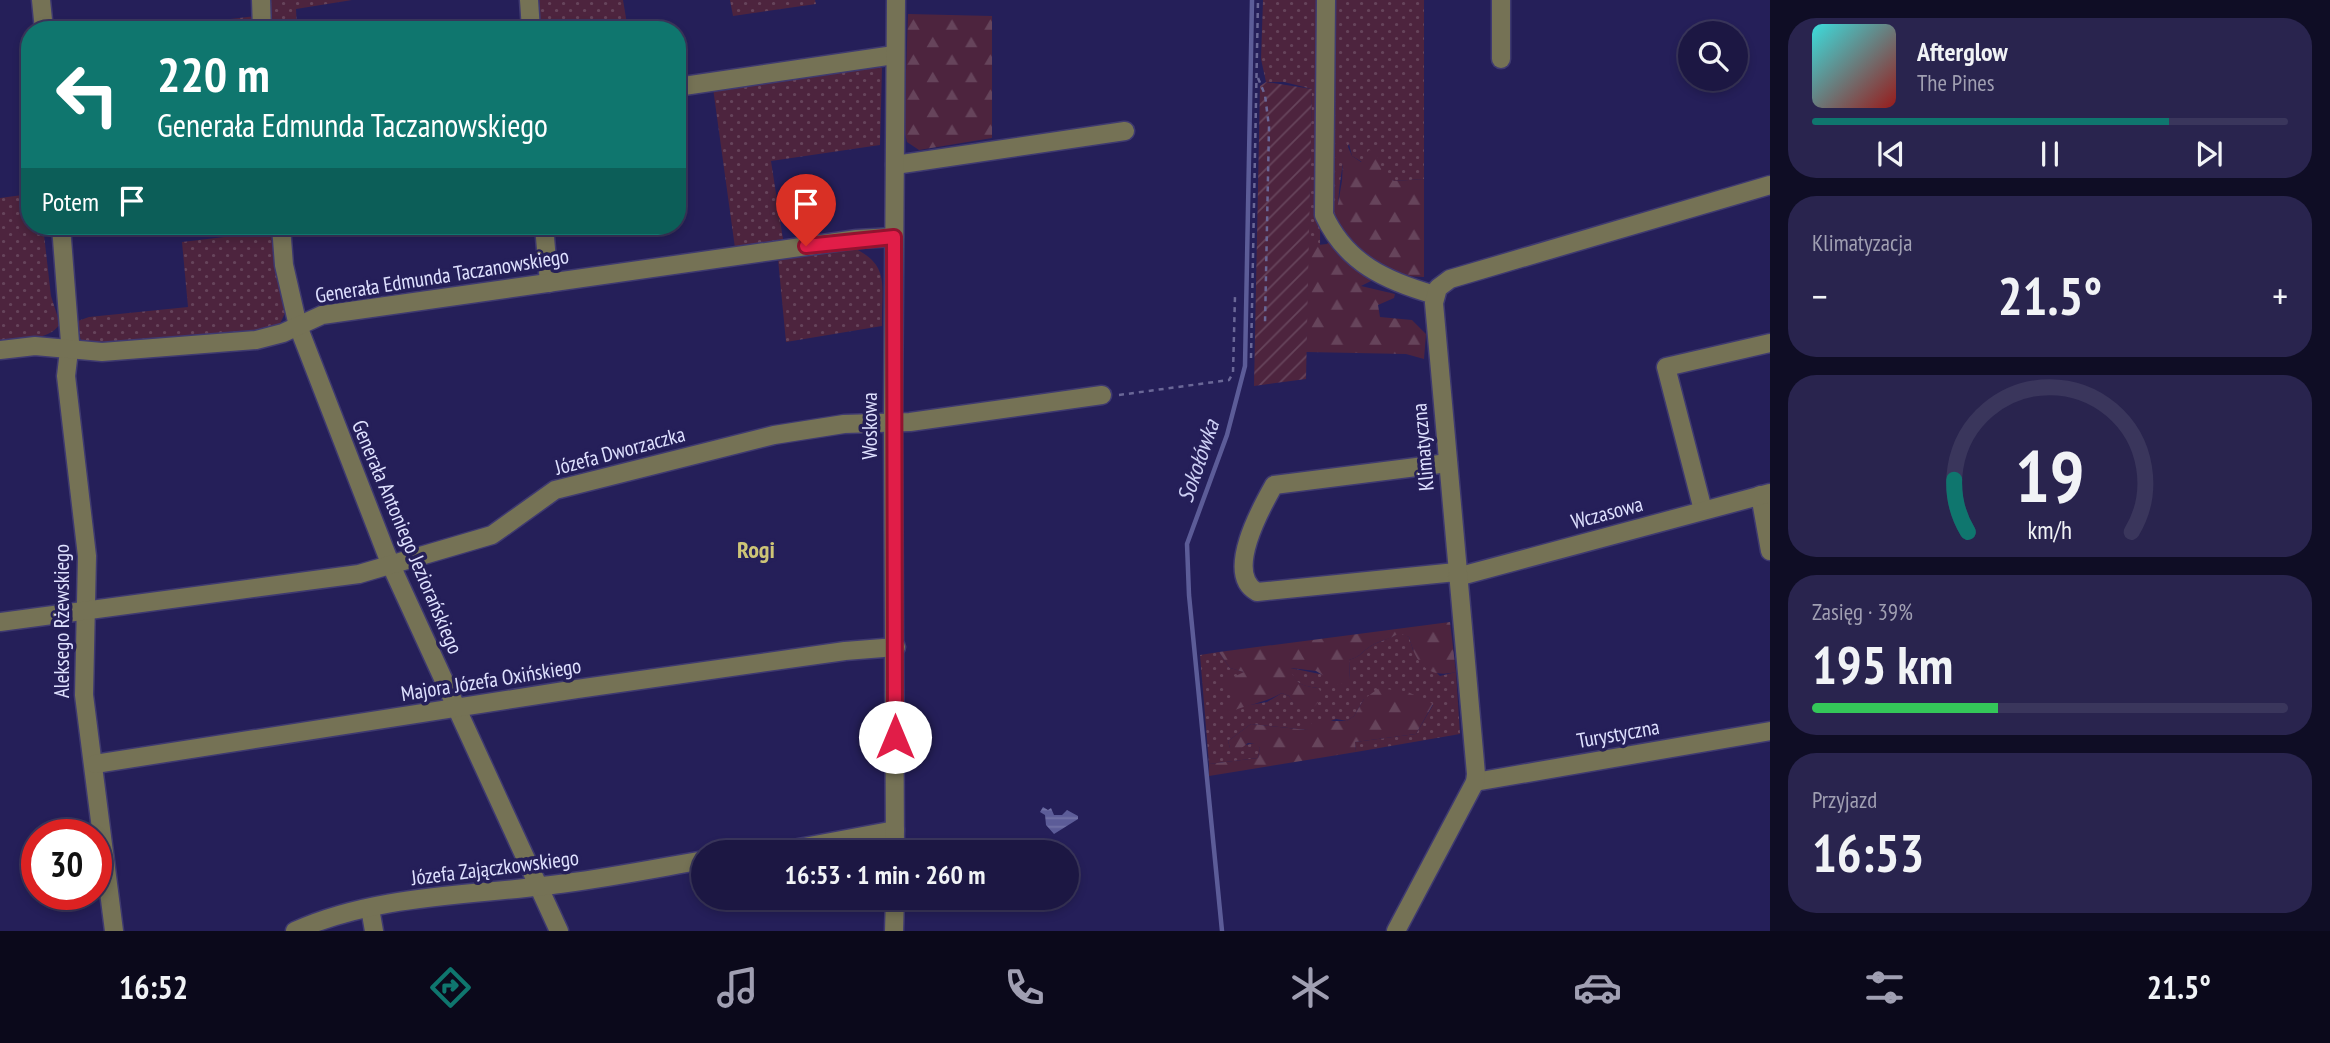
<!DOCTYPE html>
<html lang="pl">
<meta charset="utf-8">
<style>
body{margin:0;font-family:"PT Sans Narrow",sans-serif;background:#29244e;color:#f1f3f6;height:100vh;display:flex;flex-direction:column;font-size:26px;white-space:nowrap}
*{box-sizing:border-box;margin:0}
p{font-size:23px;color:#a09fb2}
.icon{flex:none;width:38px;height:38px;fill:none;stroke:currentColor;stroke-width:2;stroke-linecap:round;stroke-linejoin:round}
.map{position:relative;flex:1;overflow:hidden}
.details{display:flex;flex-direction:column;gap:18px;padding:18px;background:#0f0d25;width:560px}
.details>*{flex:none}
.guide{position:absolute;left:21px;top:21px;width:665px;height:214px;border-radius:28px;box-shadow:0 4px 10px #0003,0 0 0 2px #3a365c;background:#0f766e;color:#fff;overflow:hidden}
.tools{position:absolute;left:1678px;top:21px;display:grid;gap:14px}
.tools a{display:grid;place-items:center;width:70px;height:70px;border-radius:50%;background:#1c1743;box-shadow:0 4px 10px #0003,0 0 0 2px #3a365c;font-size:35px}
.speed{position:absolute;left:21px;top:819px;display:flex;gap:14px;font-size:35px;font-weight:700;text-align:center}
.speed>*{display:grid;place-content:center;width:91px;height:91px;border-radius:50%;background:#1c1743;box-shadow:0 4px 10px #0003,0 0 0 2px #3a365c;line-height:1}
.speed .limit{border:10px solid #d22;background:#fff;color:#111}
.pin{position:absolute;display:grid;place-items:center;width:60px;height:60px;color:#fff;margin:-72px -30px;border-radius:50% 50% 50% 0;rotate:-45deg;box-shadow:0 0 7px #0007}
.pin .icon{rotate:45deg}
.me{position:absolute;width:77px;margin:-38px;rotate:0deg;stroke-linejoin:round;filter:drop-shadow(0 0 5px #0008)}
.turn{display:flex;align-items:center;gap:24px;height:147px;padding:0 21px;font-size:32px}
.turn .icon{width:91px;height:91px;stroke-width:2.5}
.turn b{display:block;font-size:49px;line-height:60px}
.then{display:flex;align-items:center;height:66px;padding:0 21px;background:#0003;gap:14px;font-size:26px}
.big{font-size:52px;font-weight:800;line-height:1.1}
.details .card{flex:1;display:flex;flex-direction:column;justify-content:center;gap:10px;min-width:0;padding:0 24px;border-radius:28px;background:#29244e}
.details .dial{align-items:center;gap:0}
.dial svg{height:182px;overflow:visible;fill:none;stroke:#3a365c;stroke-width:7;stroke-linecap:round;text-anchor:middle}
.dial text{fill:#f1f3f6;stroke:none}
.song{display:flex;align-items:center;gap:21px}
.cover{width:84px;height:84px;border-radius:10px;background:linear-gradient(135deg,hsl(180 70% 55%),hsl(0 70% 35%))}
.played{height:7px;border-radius:4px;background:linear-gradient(90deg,#0f766e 75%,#3a365c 75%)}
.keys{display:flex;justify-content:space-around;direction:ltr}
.heat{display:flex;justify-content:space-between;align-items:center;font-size:38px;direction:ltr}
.charge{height:10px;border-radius:5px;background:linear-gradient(90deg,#34c759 39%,#3a365c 0)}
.trip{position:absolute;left:691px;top:840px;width:388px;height:70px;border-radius:35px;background:#1c1743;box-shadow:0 4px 10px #0003,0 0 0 2px #3a365c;font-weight:800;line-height:70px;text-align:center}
.menu{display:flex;height:112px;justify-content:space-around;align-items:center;background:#0b091b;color:#a09fb2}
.menu .icon{width:49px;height:49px}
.menu .active{color:#0f766e}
.menu b{font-size:32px;color:#f1f3f6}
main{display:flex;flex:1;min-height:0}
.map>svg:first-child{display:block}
.grass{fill:url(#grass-dots)}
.forest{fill:url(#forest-firs)}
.garden{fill:url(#garden-furrows)}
.water{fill:url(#water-rules)}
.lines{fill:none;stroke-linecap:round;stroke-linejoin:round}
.stream{stroke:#5c5c98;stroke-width:4.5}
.minor-casing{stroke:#3f3a70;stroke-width:21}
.path{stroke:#6a6797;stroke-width:2.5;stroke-dasharray:5 5;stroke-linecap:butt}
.minor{stroke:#757255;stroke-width:18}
.route-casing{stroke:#92132f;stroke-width:18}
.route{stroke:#e11d48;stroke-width:12}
.labels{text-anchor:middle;stroke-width:7;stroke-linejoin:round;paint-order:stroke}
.street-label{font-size:21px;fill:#dfe1ff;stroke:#251f59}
.water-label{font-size:23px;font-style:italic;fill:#cccef3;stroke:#251f59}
.quarter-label{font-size:24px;font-weight:bold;fill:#cec577;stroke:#251f59}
</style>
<main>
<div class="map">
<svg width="1770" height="931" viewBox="0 0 1770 931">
<defs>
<pattern id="grass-dots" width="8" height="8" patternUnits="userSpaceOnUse" patternTransform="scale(1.75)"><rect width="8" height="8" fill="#4d243e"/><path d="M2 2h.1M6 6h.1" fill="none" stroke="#66445b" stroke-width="1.8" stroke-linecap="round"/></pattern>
<pattern id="forest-firs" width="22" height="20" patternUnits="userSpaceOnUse" patternTransform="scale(1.75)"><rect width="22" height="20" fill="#4d243e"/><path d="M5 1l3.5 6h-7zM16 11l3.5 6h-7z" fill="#66445b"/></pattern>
<pattern id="garden-furrows" width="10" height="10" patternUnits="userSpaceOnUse" patternTransform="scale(1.75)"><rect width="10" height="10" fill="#4d243e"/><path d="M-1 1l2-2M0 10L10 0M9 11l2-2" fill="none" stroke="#66445b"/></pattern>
<pattern id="water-rules" width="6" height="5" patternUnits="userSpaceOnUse" patternTransform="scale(1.75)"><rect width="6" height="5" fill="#5c5c98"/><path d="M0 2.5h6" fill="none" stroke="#7373a7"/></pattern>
</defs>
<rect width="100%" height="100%" fill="#251f59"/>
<g class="grass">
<polygon points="270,0 352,0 296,9 297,30 265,30"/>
<polygon points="537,0 623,0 628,30 538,30"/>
<polygon points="730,0 815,0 816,4 733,16"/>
<polygon points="1263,0 1322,0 1320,247 1308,246 1312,89 1284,82 1266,82 1261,59"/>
<path d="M1330,0H1424V179L1394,181L1352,156L1349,144C1341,157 1336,213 1338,229L1331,218Z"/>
<polygon points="256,16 257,30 163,30 163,27"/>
<polygon points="877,65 882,68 880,145 771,161 783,239 735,248 713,88"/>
<path d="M30,194V226H43L51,296L60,324C48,342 20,338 0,341V198Z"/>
<polygon points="274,231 285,313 279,326 267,332 83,346 75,322 89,317 188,307 182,242"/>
<path d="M850,246C892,265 881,285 882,326L786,342L778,259Z"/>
<path d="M1399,632L1409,637L1413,650L1440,676L1456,672L1460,734L1356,752L1355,742L1416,734L1433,705L1364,699L1354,716L1347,721L1336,719L1307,730L1251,724L1228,741L1230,748L1256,743L1260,748L1258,758L1209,764L1200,655L1219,652L1230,668L1245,672C1235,680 1233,696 1238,707L1267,702L1282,693L1289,696L1297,707L1318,688C1303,686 1293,684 1290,668L1350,680L1349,660C1359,657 1360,654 1368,648C1376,641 1390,640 1399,632Z"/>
</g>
<g class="forest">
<polygon points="908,14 992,16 992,138 919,150 907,142 904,129"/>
<polygon points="1344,138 1352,156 1361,162 1369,150 1376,152 1382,172 1394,181 1424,179 1424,277 1383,275 1361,286 1395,294 1394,298 1378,305 1380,317 1412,320 1426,334 1424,359 1406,354 1306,352 1308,246 1327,244 1338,229 1336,215 1342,181"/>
<path d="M1450,622L1456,672C1427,679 1416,663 1409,637L1399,633C1390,640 1376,641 1368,648C1360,654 1359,657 1349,660L1350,680L1339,685L1316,671L1291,668C1293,684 1304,686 1318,688L1324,696L1311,710L1297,708L1289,696L1282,693C1263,704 1242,705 1223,715L1225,703L1234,697L1225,681L1244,672L1230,668L1219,652Z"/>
<polygon points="1379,688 1408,692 1433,704 1416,734 1355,742 1356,752 1209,776 1209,764 1258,758 1260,748 1256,744 1248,743 1239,750 1230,748 1228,741 1251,724 1307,730 1313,721 1347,721 1354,716 1364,699"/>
</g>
<polygon class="garden" points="1266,82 1312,89 1306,379 1254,386 1260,86"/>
<polygon class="water" points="1043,807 1048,810 1051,808 1054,815 1062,815 1067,810 1078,816 1078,819 1054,834 1046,825 1045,815 1040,812"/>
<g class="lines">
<polyline class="stream" points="1222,931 1189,595 1187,544 1227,435 1245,366 1252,0"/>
<g class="minor-casing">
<g id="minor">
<polyline points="41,0 44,30"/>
<polyline points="261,0 262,30"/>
<polyline points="529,0 531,30"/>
<path d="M1326,0L1324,215C1346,263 1386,281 1435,295"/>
<polyline points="1501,59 1501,0"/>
<polyline points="677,87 894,55"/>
<polyline points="895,165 1125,131"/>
<polyline points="61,226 70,342 66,376 87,556 84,695 114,931"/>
<polyline points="281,226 284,265 298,326 390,563 559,931"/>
<polyline points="544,226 549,283"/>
<polyline points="0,350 35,346 102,352 256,340 283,333 322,315 857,239 894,237"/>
<path d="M1448,463L1274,485C1261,508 1224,574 1257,592L1456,572"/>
<polyline points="1760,495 1770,551"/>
<polyline points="1703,510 1666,367 1770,343"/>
<polyline points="1457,577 1770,493"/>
<polyline points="0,622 359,574 492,535 555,490 774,435 844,424 910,422 1102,395"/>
<polyline points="95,764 577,689 845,651 896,647"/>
<polyline points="1475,782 1770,731"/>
<polyline points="777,852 895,830"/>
<polyline points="895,852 893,422 896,0"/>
<polyline points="370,908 374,931"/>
<path d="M295,931C379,893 477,896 567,883C613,877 658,868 704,860"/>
<polyline points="894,931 895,898"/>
<polyline points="1396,931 1475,782 1476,774 1434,303 1438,288 1450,279 1770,185"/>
</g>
</g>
<g class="path">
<polyline points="1258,78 1265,95 1269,127 1265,324"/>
<polyline points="1251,358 1258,0"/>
<polyline points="1119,395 1229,380 1233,373 1235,296"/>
</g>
<use href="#minor" class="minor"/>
</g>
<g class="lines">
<g class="route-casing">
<polyline id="route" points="806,246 894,237 895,737"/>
</g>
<use href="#route" class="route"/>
</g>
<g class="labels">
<g class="street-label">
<text transform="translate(442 276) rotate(-9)" y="7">Generała Edmunda Taczanowskiego</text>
<text transform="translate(870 426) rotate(-90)" y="7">Woskowa</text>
<text transform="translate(1423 447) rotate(-95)" y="7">Klimatyczna</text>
<text transform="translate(620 451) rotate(-15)" y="7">Józefa Dworzaczka</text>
<text transform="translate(1607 513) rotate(-15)" y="7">Wczasowa</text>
<text transform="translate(407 537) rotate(67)" y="7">Generała Antoniego Jeziorańskiego</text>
<text transform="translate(62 621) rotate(-90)" y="7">Aleksego Rżewskiego</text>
<text transform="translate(491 680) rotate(-9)" y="7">Majora Józefa Oxińskiego</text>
<text transform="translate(1618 734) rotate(-10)" y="7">Turystyczna</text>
<text transform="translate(495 868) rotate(-7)" y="7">Józefa Zajączkowskiego</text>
</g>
<g class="water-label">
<text transform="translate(1198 461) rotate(-71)" y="8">Sokołówka</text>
</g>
<g class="quarter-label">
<text x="756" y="558">Rogi</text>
</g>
</g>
</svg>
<div class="tools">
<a><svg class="icon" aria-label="search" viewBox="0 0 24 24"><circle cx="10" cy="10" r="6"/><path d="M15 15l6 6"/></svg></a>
</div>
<div class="speed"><div class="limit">30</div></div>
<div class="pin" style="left:806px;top:246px;background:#d93025"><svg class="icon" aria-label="arrive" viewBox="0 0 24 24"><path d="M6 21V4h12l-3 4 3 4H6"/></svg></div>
<svg class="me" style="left:895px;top:737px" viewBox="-20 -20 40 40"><circle r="19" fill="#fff"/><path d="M0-13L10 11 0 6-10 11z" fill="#e11d48"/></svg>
<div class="trip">16:53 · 1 min · 260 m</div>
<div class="guide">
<div class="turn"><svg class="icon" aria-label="left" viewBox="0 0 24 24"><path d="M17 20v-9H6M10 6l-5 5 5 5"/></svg><div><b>220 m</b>Generała Edmunda Taczanowskiego</div></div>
<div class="then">Potem<svg class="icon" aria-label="arrive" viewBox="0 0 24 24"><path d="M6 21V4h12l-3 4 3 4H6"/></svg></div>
</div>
</div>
<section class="details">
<div class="card">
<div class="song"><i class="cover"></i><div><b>Afterglow</b><p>The Pines</p></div></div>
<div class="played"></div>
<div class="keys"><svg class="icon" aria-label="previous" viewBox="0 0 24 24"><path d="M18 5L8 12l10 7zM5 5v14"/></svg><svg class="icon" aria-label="pause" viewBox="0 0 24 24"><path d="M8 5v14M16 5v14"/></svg><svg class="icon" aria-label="next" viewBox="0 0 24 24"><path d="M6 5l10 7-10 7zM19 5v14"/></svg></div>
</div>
<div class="card"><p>Klimatyzacja</p>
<div class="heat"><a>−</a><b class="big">21.5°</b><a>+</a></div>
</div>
<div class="card dial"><svg viewBox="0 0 100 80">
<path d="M14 69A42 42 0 1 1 86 69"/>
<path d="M14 69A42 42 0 0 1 8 46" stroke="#0f766e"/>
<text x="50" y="56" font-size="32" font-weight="700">19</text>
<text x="50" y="72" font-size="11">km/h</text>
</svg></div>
<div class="card"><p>Zasięg · 39%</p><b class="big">195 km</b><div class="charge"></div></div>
<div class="card"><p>Przyjazd</p><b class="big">16:53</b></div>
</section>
</main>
<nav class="menu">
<b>16:52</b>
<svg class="icon active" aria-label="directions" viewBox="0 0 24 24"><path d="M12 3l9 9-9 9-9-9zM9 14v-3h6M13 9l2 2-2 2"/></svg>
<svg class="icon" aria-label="music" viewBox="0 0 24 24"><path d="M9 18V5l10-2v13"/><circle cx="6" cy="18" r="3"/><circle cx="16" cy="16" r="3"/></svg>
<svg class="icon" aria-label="phone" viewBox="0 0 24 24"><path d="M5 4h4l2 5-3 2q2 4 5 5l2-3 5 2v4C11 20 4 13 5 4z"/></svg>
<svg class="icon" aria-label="climate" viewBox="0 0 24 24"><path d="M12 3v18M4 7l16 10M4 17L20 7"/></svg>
<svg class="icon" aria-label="car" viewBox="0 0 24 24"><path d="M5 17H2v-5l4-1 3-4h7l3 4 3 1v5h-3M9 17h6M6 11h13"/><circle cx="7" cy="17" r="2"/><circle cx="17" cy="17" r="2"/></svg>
<svg class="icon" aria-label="filters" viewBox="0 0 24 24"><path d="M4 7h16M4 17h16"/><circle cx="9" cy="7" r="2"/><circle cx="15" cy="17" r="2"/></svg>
<b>21.5°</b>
</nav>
